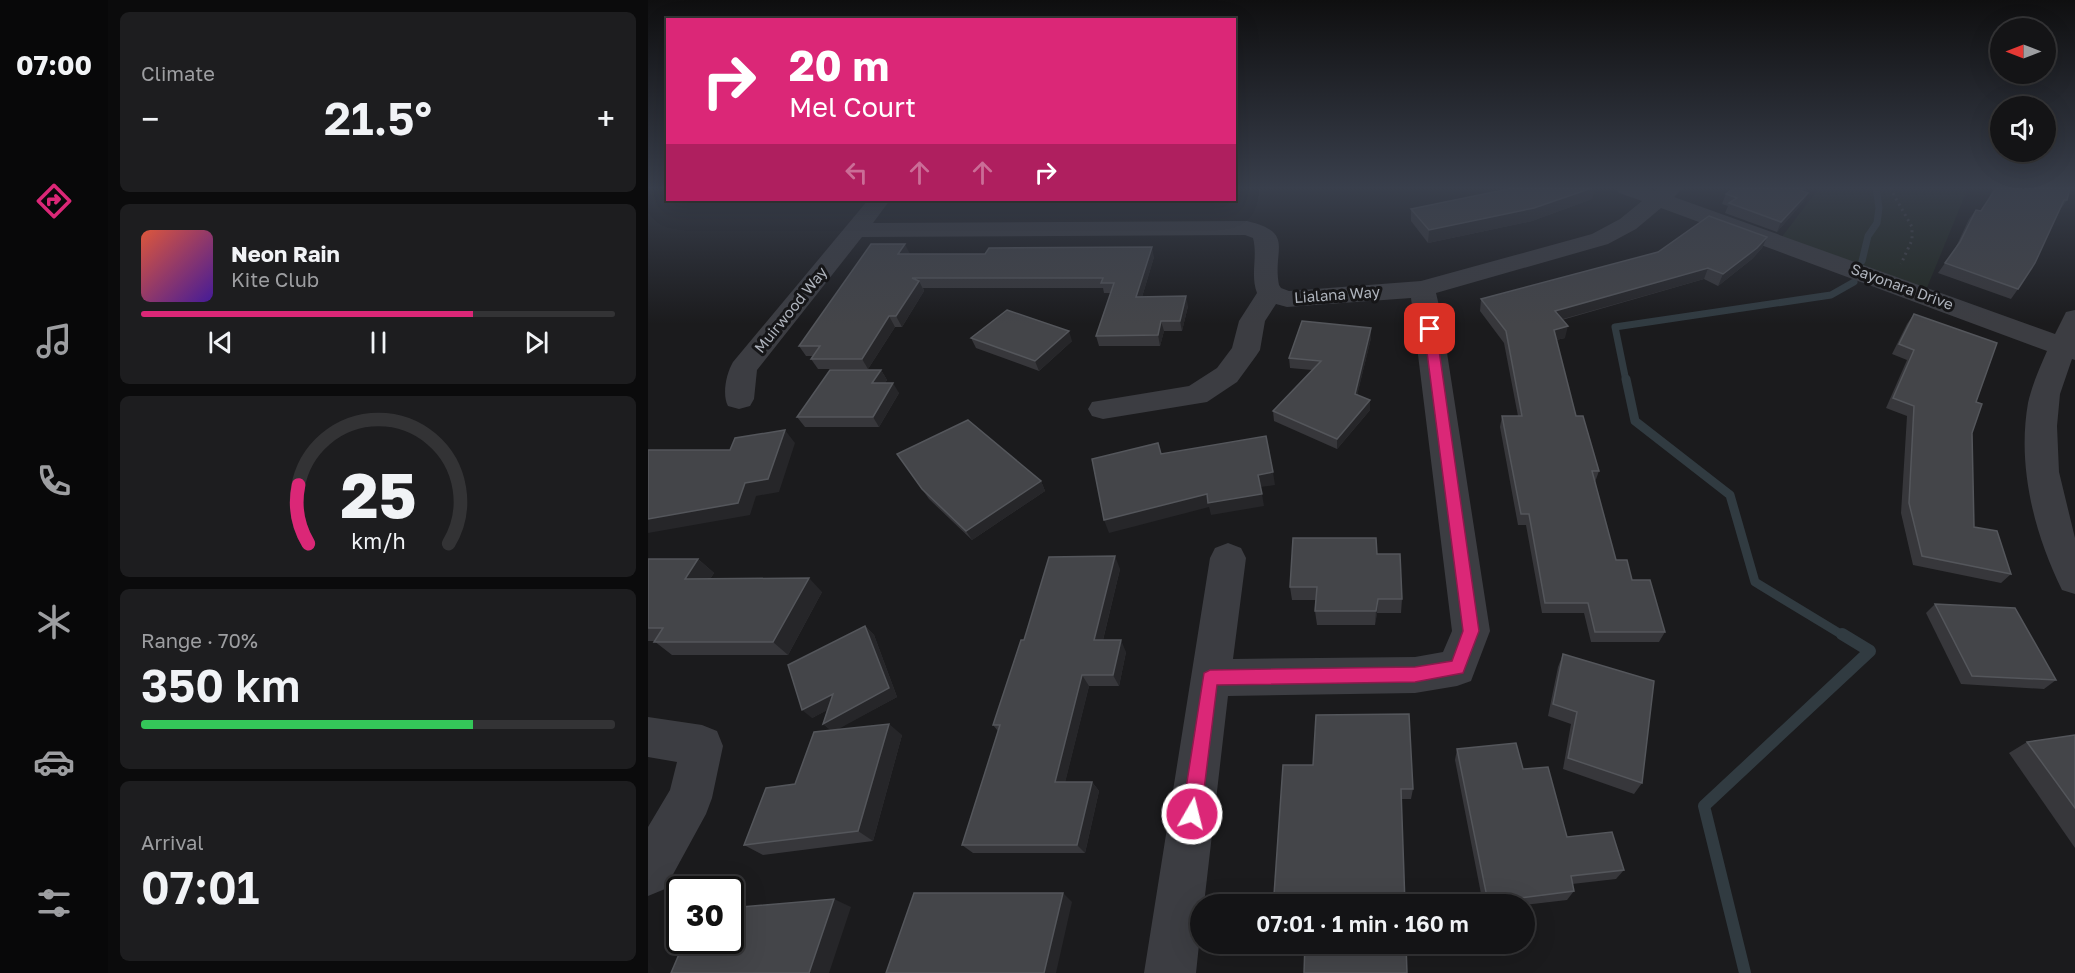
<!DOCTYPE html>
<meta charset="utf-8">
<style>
body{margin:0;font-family:"Golos Text",sans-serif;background:#1d1d1f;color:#f1f3f6;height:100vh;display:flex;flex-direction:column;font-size:22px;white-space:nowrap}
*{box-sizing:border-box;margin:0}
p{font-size:20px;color:#9d9ea1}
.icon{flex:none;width:33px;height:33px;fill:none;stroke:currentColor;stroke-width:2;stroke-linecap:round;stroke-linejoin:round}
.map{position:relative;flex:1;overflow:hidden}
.side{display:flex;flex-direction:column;gap:12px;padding:12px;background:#0b0b0c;width:540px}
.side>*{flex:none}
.banner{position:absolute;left:18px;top:18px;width:570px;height:183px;border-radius:0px;box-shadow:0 6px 24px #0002,0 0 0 2px #333335;background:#db2777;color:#fff;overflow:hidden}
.needle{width:39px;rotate:270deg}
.fabs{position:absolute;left:1342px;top:18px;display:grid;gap:12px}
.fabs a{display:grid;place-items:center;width:66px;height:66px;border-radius:50%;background:#141416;box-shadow:0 6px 24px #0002,0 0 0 2px #333335;font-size:30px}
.speed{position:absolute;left:18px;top:876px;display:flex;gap:12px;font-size:30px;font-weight:700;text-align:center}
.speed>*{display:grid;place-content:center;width:78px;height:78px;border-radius:50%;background:#141416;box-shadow:0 6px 24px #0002,0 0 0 2px #333335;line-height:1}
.speed .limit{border:3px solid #111;border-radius:9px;background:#fff;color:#111}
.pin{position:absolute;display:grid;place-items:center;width:51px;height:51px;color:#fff;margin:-26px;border-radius:12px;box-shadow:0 3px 9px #0006}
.me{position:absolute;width:66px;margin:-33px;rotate:8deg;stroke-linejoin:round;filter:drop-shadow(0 0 4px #0008)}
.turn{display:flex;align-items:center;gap:21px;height:126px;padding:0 24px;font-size:27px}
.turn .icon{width:78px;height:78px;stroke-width:2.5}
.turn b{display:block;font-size:42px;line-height:51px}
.lanes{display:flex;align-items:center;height:57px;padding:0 24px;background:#0003;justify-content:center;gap:30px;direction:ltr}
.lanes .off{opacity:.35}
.big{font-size:45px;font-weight:600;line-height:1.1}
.side .card{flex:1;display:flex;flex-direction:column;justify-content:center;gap:9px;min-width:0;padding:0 21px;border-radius:9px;background:#1d1d1f}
.side .dial{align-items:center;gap:0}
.dial svg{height:156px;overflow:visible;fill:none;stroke:#333335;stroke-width:7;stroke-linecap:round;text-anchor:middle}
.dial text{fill:#f1f3f6;stroke:none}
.song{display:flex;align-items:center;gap:18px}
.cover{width:72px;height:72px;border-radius:9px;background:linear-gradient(135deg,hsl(10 70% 55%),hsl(260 70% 35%))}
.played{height:6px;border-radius:3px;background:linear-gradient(90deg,#db2777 70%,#333335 70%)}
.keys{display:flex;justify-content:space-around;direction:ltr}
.heat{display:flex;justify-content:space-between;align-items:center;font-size:33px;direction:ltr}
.charge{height:9px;border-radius:4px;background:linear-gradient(90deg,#34c759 70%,#333335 0)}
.trip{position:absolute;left:542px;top:894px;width:345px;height:60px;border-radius:30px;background:#141416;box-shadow:0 6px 24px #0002,0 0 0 2px #333335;font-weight:600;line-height:60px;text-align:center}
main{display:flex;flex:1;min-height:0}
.tabs{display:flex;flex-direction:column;width:108px;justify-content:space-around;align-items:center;background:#080809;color:#9d9ea1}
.tabs .icon{width:42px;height:42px}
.tabs .active{color:#db2777}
.tabs b{font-size:27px;color:#f1f3f6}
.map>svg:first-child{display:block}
.green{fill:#212821}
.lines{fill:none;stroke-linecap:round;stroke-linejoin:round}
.stream-far2{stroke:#313b41;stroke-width:7}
.stream-far1{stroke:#313b41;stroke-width:9}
.stream{stroke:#313b41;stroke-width:12}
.path{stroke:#424449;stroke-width:3;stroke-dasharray:2 4;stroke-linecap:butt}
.minor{fill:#3c3d42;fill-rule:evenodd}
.wall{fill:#37373b}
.shaded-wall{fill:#262629}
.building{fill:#444549;stroke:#54565b;stroke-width:1.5}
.route{fill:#db2777;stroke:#8e194d;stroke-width:1.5}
.labels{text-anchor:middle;stroke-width:6;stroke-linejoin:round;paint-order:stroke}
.far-street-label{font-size:15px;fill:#aeb3bc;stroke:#161618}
</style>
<main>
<nav class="tabs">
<b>07:00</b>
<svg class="icon active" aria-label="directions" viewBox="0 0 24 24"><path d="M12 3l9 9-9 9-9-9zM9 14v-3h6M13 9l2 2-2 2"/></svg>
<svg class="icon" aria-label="music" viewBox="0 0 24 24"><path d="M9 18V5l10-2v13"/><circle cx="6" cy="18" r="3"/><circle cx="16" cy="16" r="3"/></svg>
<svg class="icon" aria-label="phone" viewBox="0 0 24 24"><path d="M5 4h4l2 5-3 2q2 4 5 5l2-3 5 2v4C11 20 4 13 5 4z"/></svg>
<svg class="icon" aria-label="climate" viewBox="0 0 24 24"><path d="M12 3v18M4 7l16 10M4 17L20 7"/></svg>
<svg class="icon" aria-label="car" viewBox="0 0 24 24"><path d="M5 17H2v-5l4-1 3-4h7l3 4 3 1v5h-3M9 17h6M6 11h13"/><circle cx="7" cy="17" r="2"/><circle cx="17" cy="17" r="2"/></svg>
<svg class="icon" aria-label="filters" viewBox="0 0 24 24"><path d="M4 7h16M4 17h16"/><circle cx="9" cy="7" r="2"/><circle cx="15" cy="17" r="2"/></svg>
</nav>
<section class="side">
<div class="card"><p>Climate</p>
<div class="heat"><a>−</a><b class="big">21.5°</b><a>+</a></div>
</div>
<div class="card">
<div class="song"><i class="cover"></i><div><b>Neon Rain</b><p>Kite Club</p></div></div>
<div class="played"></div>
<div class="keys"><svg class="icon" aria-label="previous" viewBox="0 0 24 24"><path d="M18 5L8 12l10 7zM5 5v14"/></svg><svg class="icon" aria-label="pause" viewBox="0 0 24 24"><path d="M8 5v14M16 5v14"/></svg><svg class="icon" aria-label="next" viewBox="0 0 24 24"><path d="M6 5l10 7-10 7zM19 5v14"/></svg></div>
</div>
<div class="card dial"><svg viewBox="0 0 100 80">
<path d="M14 69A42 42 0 1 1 86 69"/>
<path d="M14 69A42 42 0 0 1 9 39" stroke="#db2777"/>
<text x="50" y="56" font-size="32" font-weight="700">25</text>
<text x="50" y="72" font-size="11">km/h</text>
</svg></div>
<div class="card"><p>Range · 70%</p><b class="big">350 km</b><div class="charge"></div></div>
<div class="card"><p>Arrival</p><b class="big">07:01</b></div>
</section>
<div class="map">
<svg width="1427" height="973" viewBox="0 0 1427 973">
<rect width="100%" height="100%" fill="#1b1b1d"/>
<polygon class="green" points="1171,188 1320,188 1276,295 1130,242"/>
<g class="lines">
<g class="stream-far2">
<polyline points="1214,261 1220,236 1229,223 1231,208 1228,188"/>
<polyline points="978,381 967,327 1183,295 1206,282"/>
</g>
<polyline class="stream-far1" points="978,379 987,421 1082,495 1107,582 1196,636"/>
<polyline class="stream" points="1097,973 1056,806 1222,651 1194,634"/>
<polyline class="path" points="1242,188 1264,227 1264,240 1253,264"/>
<g class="minor">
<path d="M968,188H999L1007,191L1011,188H1035L1026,197L1407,334L1418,312L1427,310V360L1424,359L1412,394L1409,426L1411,472L1427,538V594L1414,590C1386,533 1369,466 1380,403C1384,385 1392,367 1399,351L1013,208L988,229L960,244L788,293L793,314L842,631L823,681L809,686L767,693L580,696L556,904H552V935L548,973H496L562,558L567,548L580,543L593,548L598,558L585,659L767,657L795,652L804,631L763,298L639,307L628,304L617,321L612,350L608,356L589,382L559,402L455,419L444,416L440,409L444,402L541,386L569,368L584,348L591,321L609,293C602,274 610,257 605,238L597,235L214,237L109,370L106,399L102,406L91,409L80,406C74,395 78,374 85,362L220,200H242L225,223L599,221C648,233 624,249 631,285L633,288L641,291L773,281L944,234L972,219L994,201L971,193Z"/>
<polygon points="0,717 54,725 69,731 75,746 64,798 58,814 17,889 0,896 0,827 22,790 29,762 0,757"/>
</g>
</g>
<g class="wall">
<polygon points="862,188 947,188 944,199 884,221 780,243 763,221 763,209"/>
<polygon points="1345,188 1422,188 1419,200 1412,210 1370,289 1363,299 1290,273 1307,249 1321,219 1328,210 1333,211 1341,199"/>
<polygon points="1157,192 1160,193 1155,202 1129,232 1077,213 1080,206 1074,204 1078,194"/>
<polygon points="1119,237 1114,248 1104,259 1070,286 1056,279 914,320 917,338 908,340 928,416 951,471 947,482 968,560 984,580 1017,632 1011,642 943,642 936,613 894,613 878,525 870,525 852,427 854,416 870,416 856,343 832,311 833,299"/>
<polygon points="262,254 506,257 494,297 540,306 534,331 516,331 512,346 451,346 448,336 463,293 456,293 455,288 275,288 276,291 254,327 247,327 220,369 170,369 163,359 164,356 158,356 151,346"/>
<polygon points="1266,314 1328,402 1324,433 1326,527 1363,574 1353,583 1265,565 1253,513 1259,416 1238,408 1259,360 1244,354 1259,324"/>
<polygon points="723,328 723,338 709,395 722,400 722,410 689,449 626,421 625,411 664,370 642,368 641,358"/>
<polygon points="323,338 424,341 391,371 328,348"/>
<polygon points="233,370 239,380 237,383 251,393 231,427 157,427 149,417"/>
<polygon points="249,454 393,481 397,491 324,540 281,499"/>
<polygon points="729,554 754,599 753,613 729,613 727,625 669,625 667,611 668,600 644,600 642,587"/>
<polygon points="0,559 50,559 66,573 62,579 174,592 140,655 24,655 6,641 0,641"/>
<polygon points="472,569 455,640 478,652 471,686 441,686 417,782 444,782 451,791 437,853 325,853 314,845 350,731 345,725 376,640"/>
<polygon points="1287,604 1408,680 1396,689 1313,684 1278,613"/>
<polygon points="217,626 226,635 249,697 189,729 254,735 225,841 115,855 96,845 147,784 183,730 175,724 179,710 164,718"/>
<polygon points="915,654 994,783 986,794 915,769 923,724 900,716 910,667"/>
<polygon points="1427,735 1427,848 1361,753 1379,742"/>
<polygon points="809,749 875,769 919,837 976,870 968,879 924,884 926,891 919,900 876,905 835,904 807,760"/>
<polygon points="665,765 765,789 763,799 753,799 659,904 629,904 626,895"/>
</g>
<g class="shaded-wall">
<polygon points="944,188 947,188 944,199 884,221 780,243 781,230"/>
<polygon points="1156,188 1161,188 1149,200 1153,191"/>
<polygon points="1160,193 1155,202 1129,232 1133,222"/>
<polygon points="1119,237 1114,248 1104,259 1070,286 1075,274"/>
<polygon points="257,244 262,254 250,254"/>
<polygon points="504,247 506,257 491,307 488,297"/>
<polygon points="1060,268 1056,279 904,322 907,311"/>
<polygon points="271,281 276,291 254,327 248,316"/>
<polygon points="538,296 540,306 534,331 532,321"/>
<polygon points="241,316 247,327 220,369 214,359"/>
<polygon points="513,321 516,331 512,346 510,335"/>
<polygon points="920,326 917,338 903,341 906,330"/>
<polygon points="723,328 723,338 707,404 707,394"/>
<polygon points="421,331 424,341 391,371 387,361"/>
<polygon points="233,370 239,380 231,393 224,383"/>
<polygon points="245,383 251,393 231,427 225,417"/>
<polygon points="722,400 722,410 689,449 689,439"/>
<polygon points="137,430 147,443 131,492 108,496 102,515 0,533 0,519 97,483"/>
<polygon points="625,472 627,485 612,487 610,475"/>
<polygon points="393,481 397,491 324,540 318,531"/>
<polygon points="559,494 614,494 616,506 563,515 561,507 461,533 456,520"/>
<polygon points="467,556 472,569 452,652 446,640"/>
<polygon points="50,559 66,573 53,593 37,579"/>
<polygon points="161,578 174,592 140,655 125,642"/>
<polygon points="730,599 729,613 727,625 728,611"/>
<polygon points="217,626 226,635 249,697 185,732 175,724"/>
<polygon points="473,640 478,652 471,686 465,675"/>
<polygon points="434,675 441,686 415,791 407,782"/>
<polygon points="185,694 195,702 164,718 154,710"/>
<polygon points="241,724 254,735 225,841 210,831"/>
<polygon points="444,782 451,791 437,853 429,845"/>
<polygon points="415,893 424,902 408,973 396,973"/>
<polygon points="186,899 203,907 181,973 161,973"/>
</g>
<g class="building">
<polygon points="865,188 944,188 886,208 781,230 763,209"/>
<polygon points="1085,188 1156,188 1153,191 1160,193 1133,222 1081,203 1089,198 1078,194"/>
<polygon points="1348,188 1422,188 1419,200 1416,200 1387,263 1370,289 1297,263 1312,242 1328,210 1333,211"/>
<polygon points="1061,216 1119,237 1109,248 1075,274 1060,268 907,311 920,326 906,330 928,416 935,416 951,471 944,471 968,560 979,560 984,580 1002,580 1017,632 947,632 940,603 897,603 881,514 873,514 854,416 874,416 858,331 833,299 1010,252"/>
<polygon points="223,244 257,244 250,254 337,254 341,248 504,247 488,297 538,296 532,321 513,321 510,335 448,336 466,283 453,283 455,278 264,278 271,281 248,316 241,316 214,359 163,359 172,346 151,346"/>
<polygon points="359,310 421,331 387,361 323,338"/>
<polygon points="1266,314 1349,343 1328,402 1334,404 1324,433 1326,527 1349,531 1363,574 1274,556 1261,503 1266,406 1245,398 1266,350 1251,344"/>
<polygon points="654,321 723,328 707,394 722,400 689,439 625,411 673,361 641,358"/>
<polygon points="182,370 233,370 224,383 245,383 225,417 149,417"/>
<polygon points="320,420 393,481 318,531 274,489 249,454"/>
<polygon points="137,430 120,479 97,483 90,503 0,519 0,450 82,450 87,438"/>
<polygon points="618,436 625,472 610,475 614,494 560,503 559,494 456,520 444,459 510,443 513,454"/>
<polygon points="645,538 728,538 729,554 752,554 754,599 730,599 728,611 667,611 669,587 642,587"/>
<polygon points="467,556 446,640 473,640 465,675 434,675 407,782 444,782 429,845 314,845 352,725 345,725 373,640 376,640 401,557"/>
<polygon points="0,559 50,559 37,579 161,578 125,642 6,642 15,628 0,628"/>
<polygon points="1287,604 1367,608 1408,680 1324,676"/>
<polygon points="217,626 241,688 175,724 185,694 154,710 140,665"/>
<polygon points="915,654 1006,681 994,783 920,758 929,712 905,704"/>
<polygon points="761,714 765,789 753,789 757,904 659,904 659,895 626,895 635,765 665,765 668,715"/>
<polygon points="241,724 210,831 96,845 118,788 147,784 166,732"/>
<polygon points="1427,735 1427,808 1379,742"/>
<polygon points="868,743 875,769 900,767 919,837 964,832 976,870 923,876 926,891 840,902 809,749"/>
<polygon points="266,893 415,893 396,973 238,973"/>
<polygon points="186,899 161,973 23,973 37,940 82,940 82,908"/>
<polygon points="657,944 758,944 759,973 656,973"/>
</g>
<linearGradient id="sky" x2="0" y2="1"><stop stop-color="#0f0f10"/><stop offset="0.58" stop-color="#393f4c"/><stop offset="1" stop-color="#393f4c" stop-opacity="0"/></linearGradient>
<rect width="1427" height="324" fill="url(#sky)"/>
<polygon class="route" points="782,325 788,329 831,631 815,673 767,682 569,685 553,814 550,821 544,824 537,821 534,814 556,673 562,670 767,667 804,661 815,631 776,329"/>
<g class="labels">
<g class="far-street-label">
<text transform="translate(1254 287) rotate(20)" y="5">Sayonara Drive</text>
<text transform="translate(689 295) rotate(-4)" y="5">Lialana Way</text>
<text transform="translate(143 310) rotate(-51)" y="5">Muirwood Way</text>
</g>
</g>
</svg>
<div class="fabs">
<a><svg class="needle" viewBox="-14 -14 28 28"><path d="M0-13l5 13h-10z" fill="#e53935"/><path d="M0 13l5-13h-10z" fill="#9d9ea1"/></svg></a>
<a><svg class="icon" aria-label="sound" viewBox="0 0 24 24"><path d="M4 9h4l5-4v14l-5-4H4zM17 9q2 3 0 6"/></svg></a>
</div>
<div class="speed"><div class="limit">30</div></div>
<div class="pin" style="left:782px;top:329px;background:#d93025"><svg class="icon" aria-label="arrive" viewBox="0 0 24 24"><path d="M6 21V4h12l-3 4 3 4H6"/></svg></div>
<svg class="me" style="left:544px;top:814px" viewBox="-20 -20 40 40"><circle r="17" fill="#db2777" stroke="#fff" stroke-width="3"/><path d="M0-11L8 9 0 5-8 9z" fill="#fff"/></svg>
<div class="trip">07:01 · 1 min · 160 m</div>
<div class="banner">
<div class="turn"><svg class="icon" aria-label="right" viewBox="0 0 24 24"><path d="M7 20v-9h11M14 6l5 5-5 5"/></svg><div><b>20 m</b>Mel Court</div></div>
<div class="lanes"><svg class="icon off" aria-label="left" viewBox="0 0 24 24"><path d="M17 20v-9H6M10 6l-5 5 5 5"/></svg><svg class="icon off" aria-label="ahead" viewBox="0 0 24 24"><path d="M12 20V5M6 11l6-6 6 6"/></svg><svg class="icon off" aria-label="ahead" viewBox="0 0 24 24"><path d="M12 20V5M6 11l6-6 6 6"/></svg><svg class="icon" aria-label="right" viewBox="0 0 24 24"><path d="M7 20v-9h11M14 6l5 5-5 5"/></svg></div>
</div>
</div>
</main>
